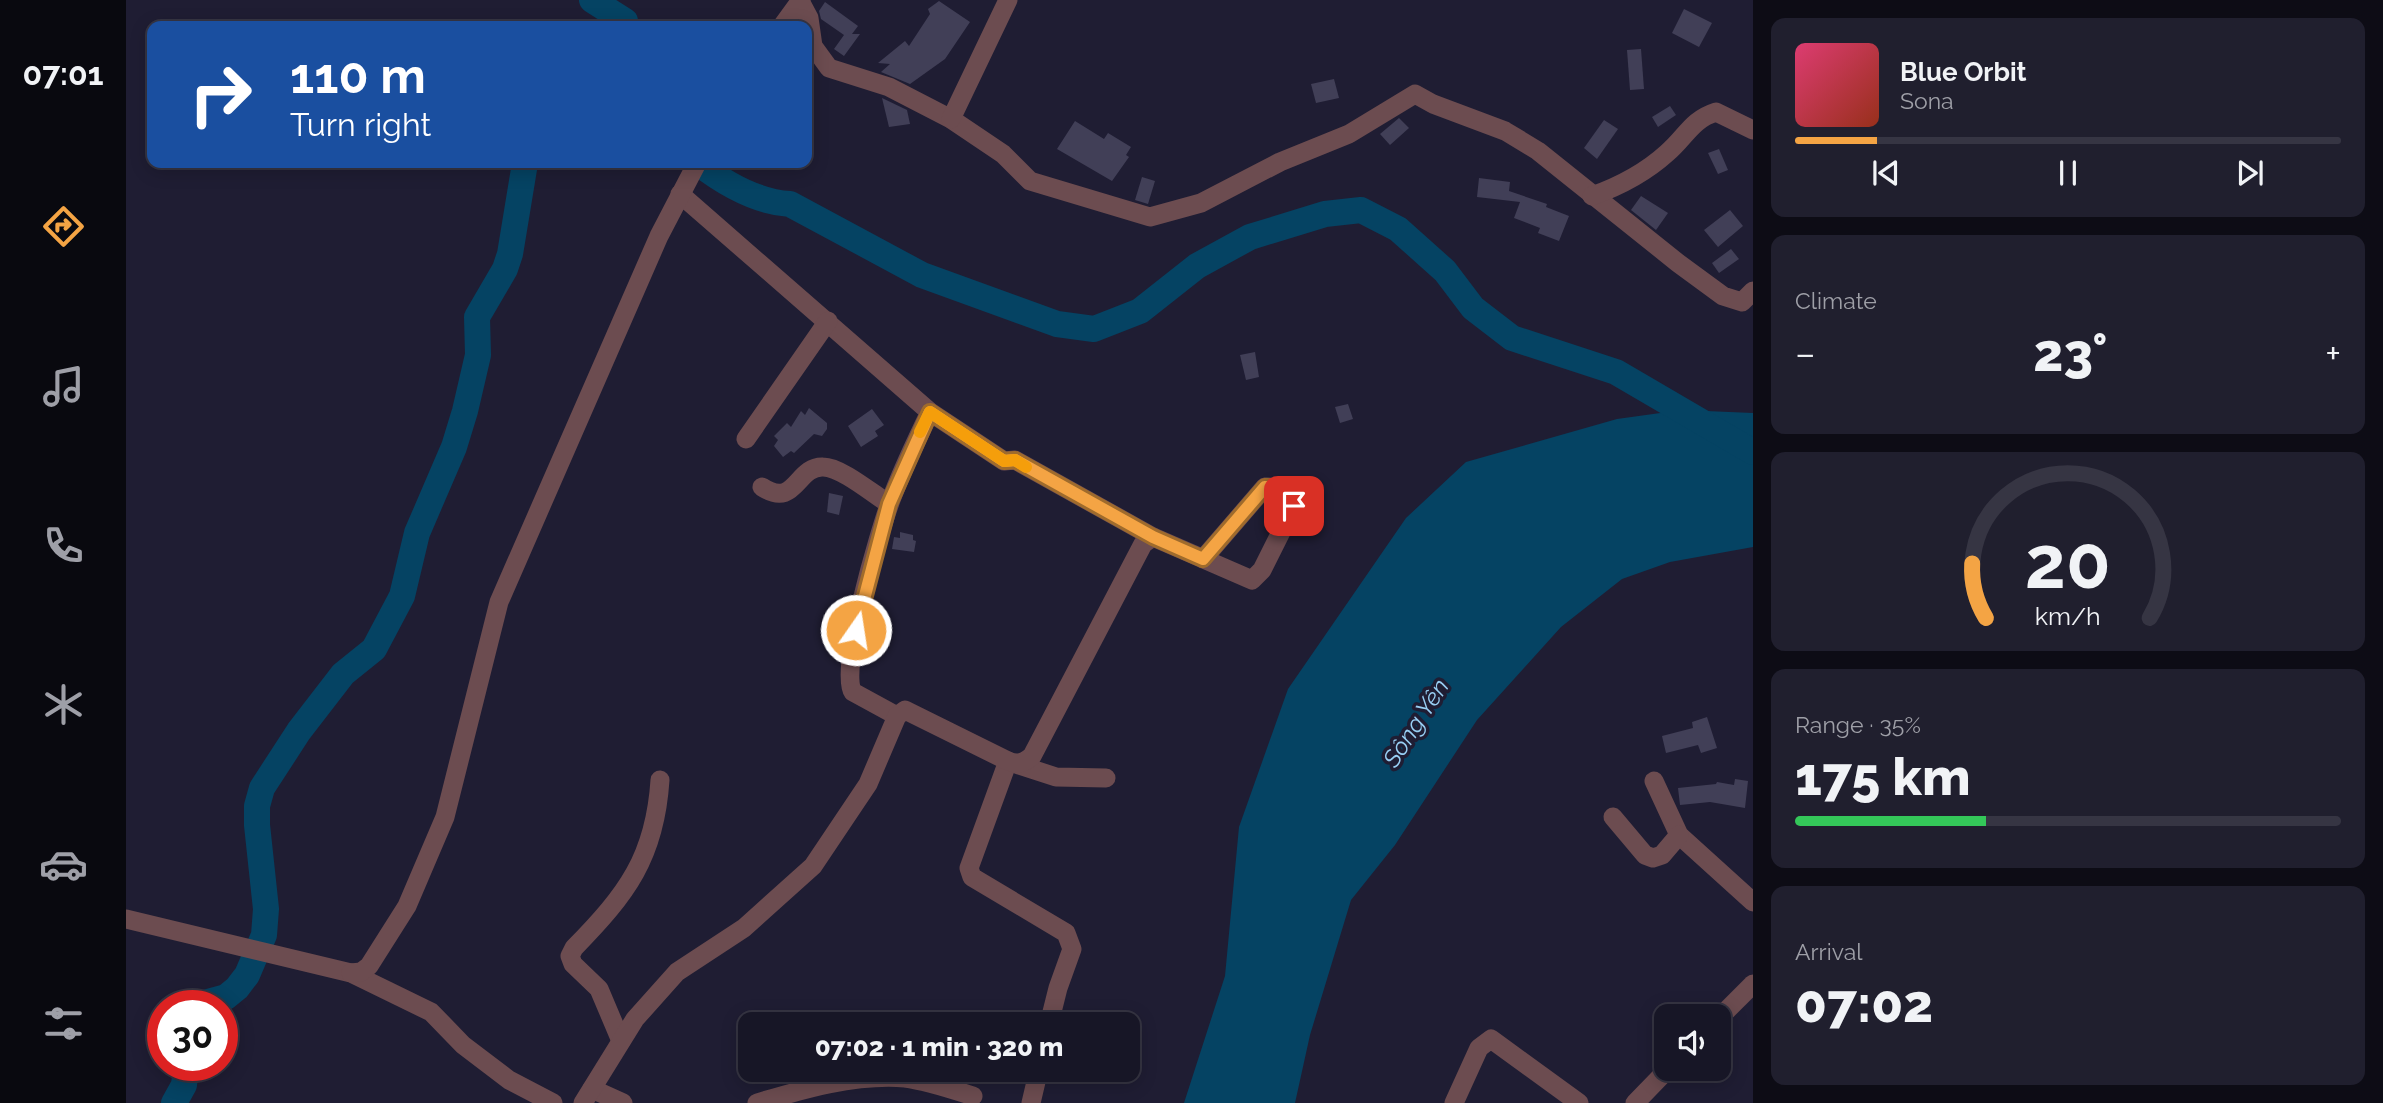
<!DOCTYPE html>
<meta charset="utf-8">
<style>
body{margin:0;font-family:Raleway,sans-serif;background:#201f2e;color:#f1f3f6;height:100vh;display:flex;flex-direction:column;font-size:26px;white-space:nowrap}
*{box-sizing:border-box;margin:0}
p{font-size:23px;color:#9e9fa7}
.icon{flex:none;width:38px;height:38px;fill:none;stroke:currentColor;stroke-width:2;stroke-linecap:round;stroke-linejoin:round}
.map{position:relative;flex:1;overflow:hidden}
.side{display:flex;flex-direction:column;gap:18px;padding:18px;background:#0d0c15;width:630px}
.side>*{flex:none}
.hud{position:absolute;left:21px;top:21px;width:665px;height:147px;border-radius:14px;box-shadow:0 4px 18px #0003,0 0 0 2px #363543;background:#1a4fa0;color:#fff;overflow:hidden}
.controls{position:absolute;left:1528px;top:1004px;display:grid;gap:14px}
.controls a{display:grid;place-items:center;width:77px;height:77px;border-radius:14px;background:#171626;box-shadow:0 4px 18px #0003,0 0 0 2px #363543;font-size:35px}
.speed{position:absolute;left:21px;top:990px;display:flex;gap:14px;font-size:35px;font-weight:700;text-align:center}
.speed>*{display:grid;place-content:center;width:91px;height:91px;border-radius:50%;background:#171626;box-shadow:0 4px 18px #0003,0 0 0 2px #363543;line-height:1}
.speed .limit{border:10px solid #d22;background:#fff;color:#111}
.pin{position:absolute;display:grid;place-items:center;width:60px;height:60px;color:#fff;margin:-30px;border-radius:14px;box-shadow:0 4px 10px #0006}
.me{position:absolute;width:77px;margin:-38px;rotate:13deg;stroke-linejoin:round;filter:drop-shadow(0 0 5px #0008)}
.turn{display:flex;align-items:center;gap:24px;height:147px;padding:0 28px;font-size:32px}
.turn .icon{width:91px;height:91px;stroke-width:2.5}
.turn b{display:block;font-size:49px;line-height:60px}
.big{font-size:52px;font-weight:800;line-height:1.1}
.side .widget{flex:1;display:flex;flex-direction:column;justify-content:center;gap:10px;min-width:0;padding:0 24px;border-radius:14px;background:#201f2e}
.side .dial{align-items:center;gap:0}
.dial svg{height:182px;overflow:visible;fill:none;stroke:#363543;stroke-width:7;stroke-linecap:round;text-anchor:middle}
.dial text{fill:#f1f3f6;stroke:none}
.song{display:flex;align-items:center;gap:21px}
.cover{width:84px;height:84px;border-radius:10px;background:linear-gradient(135deg,hsl(340 70% 55%),hsl(10 70% 35%))}
.played{height:7px;border-radius:4px;background:linear-gradient(90deg,#f4a444 15%,#363543 15%)}
.keys{display:flex;justify-content:space-around;direction:ltr}
.heat{display:flex;justify-content:space-between;align-items:center;font-size:38px;direction:ltr}
.charge{height:10px;border-radius:5px;background:linear-gradient(90deg,#34c759 35%,#363543 0)}
.trip{position:absolute;left:612px;top:1012px;width:402px;height:70px;border-radius:14px;background:#171626;box-shadow:0 4px 18px #0003,0 0 0 2px #363543;font-weight:800;line-height:70px;text-align:center}
main{display:flex;flex:1;min-height:0}
.menu{display:flex;flex-direction:column;width:126px;justify-content:space-around;align-items:center;background:#09090f;color:#9e9fa7}
.menu .icon{width:49px;height:49px}
.menu .current{color:#f4a444}
.menu b{font-size:32px;color:#f1f3f6}
.map>svg:first-child{display:block}
.water{fill:#054363}
.lines{fill:none;stroke-linecap:round;stroke-linejoin:round}
.river{stroke:#054363;stroke-width:26}
.building{fill:#413f57}
.minor{stroke:#6c4c50;stroke-width:19}
.route-casing{stroke:#9f6b2c;stroke-width:18}
.route{stroke:#f4a444;stroke-width:12}
.slow{stroke:#f59e0b;stroke-width:12}
.labels{text-anchor:middle;stroke-width:7;stroke-linejoin:round;paint-order:stroke}
.water-label{font-size:24px;font-style:italic;fill:#98cff4;stroke:#1f1d33}
</style>
<main>
<nav class="menu">
<b>07:01</b>
<svg class="icon current" aria-label="directions" viewBox="0 0 24 24"><path d="M12 3l9 9-9 9-9-9zM9 14v-3h6M13 9l2 2-2 2"/></svg>
<svg class="icon" aria-label="music" viewBox="0 0 24 24"><path d="M9 18V5l10-2v13"/><circle cx="6" cy="18" r="3"/><circle cx="16" cy="16" r="3"/></svg>
<svg class="icon" aria-label="phone" viewBox="0 0 24 24"><path d="M5 4h4l2 5-3 2q2 4 5 5l2-3 5 2v4C11 20 4 13 5 4z"/></svg>
<svg class="icon" aria-label="climate" viewBox="0 0 24 24"><path d="M12 3v18M4 7l16 10M4 17L20 7"/></svg>
<svg class="icon" aria-label="car" viewBox="0 0 24 24"><path d="M5 17H2v-5l4-1 3-4h7l3 4 3 1v5h-3M9 17h6M6 11h13"/><circle cx="7" cy="17" r="2"/><circle cx="17" cy="17" r="2"/></svg>
<svg class="icon" aria-label="filters" viewBox="0 0 24 24"><path d="M4 7h16M4 17h16"/><circle cx="9" cy="7" r="2"/><circle cx="15" cy="17" r="2"/></svg>
</nav>
<div class="map">
<svg width="1627" height="1103" viewBox="0 0 1627 1103">
<rect width="100%" height="100%" fill="#1f1d33"/>
<polygon class="water" points="1556,410 1627,413 1627,547 1544,562 1496,579 1435,627 1351,720 1269,845 1225,900 1184,1035 1169,1103 1058,1103 1099,976 1113,827 1162,689 1280,518 1340,462 1491,419"/>
<g class="lines">
<g class="river">
<polyline points="466,0 499,21 500,26"/>
<path d="M572,163C598,183 630,202 664,204L796,275L931,324L968,329L1014,311L1071,266L1124,237L1199,214L1235,210L1272,229L1319,271L1347,308L1386,338L1490,372L1627,452"/>
<polyline points="67,1006 100,997 111,988 121,975 138,935 140,909 131,825 131,806 136,788 173,731 217,674 248,649 276,596 291,533 328,447 339,411 352,355 351,317 379,269 384,254 399,163"/>
<polyline points="48,1103 58,1085 60,1066"/>
</g>
</g>
<g class="building">
<polygon points="813,1 844,22 819,59 784,84 755,72 764,64 752,63 779,41 783,46 804,14 802,9"/>
<polygon points="699,2 732,26 726,34 734,34 718,56 708,49 718,35 695,19 693,11"/>
<polygon points="1558,9 1586,23 1573,47 1546,33"/>
<polygon points="1515,49 1518,89 1504,90 1501,50"/>
<polygon points="1208,79 1213,98 1190,103 1185,84"/>
<polygon points="756,98 781,110 784,124 763,127"/>
<polygon points="1544,106 1550,115 1532,127 1526,117"/>
<polygon points="1273,118 1283,128 1264,145 1254,134"/>
<polygon points="1478,120 1492,129 1471,159 1458,148"/>
<polygon points="949,121 978,139 982,133 1005,147 1000,155 1003,157 986,181 931,149"/>
<polygon points="1593,149 1602,170 1592,174 1582,153"/>
<polygon points="1016,177 1029,181 1022,204 1009,200"/>
<polygon points="1353,178 1384,182 1383,191 1421,204 1420,207 1443,216 1433,241 1412,233 1414,228 1388,218 1394,202 1351,197"/>
<polygon points="1515,196 1542,213 1530,230 1505,210"/>
<polygon points="1604,210 1617,226 1592,247 1578,230"/>
<polygon points="1605,249 1613,259 1593,273 1586,263"/>
<polygon points="1129,352 1133,377 1120,380 1114,355"/>
<polygon points="1222,404 1227,419 1214,423 1209,407"/>
<polygon points="683,408 701,423 701,429 696,436 688,434 668,453 665,451 657,457 648,446 652,440 648,436 661,423 665,427 675,411 679,415"/>
<polygon points="746,409 758,425 749,431 752,436 735,447 722,426"/>
<polygon points="703,493 717,496 713,515 701,512"/>
<polygon points="774,532 787,535 787,540 790,541 788,552 766,549 768,537 774,538"/>
<polygon points="1581,717 1591,748 1575,753 1572,745 1540,753 1536,736 1567,728 1566,722"/>
<polygon points="1609,779 1622,781 1619,808 1584,802 1554,805 1552,788 1590,784 1591,782 1608,785"/>
</g>
<g class="lines">
<g class="minor">
<polyline points="674,1 683,18 687,46 703,68 763,87 825,119 877,154 904,181 1024,217 1075,203 1154,162 1223,134 1289,94 1307,104 1379,131 1412,151 1552,263 1597,296 1616,302 1627,291"/>
<polyline points="656,26 675,0"/>
<polyline points="825,119 882,0"/>
<polyline points="554,194 804,412 878,461 889,460 1027,537"/>
<path d="M1466,196C1494,186 1519,173 1541,153C1560,137 1565,120 1590,112L1627,130"/>
<polyline points="620,439 702,321"/>
<path d="M636,487C670,509 670,466 697,467C715,467 747,494 763,504"/>
<path d="M771,716L727,692C712,672 754,529 765,500C776,470 790,441 804,412"/>
<polyline points="882,761 843,868 846,877 940,933 946,949 932,988 923,1024"/>
<polyline points="890,764 930,777 980,778"/>
<polyline points="1528,781 1553,835 1627,902"/>
<polyline points="1487,817 1519,855 1527,858 1536,855 1553,835"/>
<polyline points="0,919 225,973 305,1012 337,1045 383,1080 427,1103"/>
<polyline points="225,973 235,972 243,966 281,906 319,817 373,602 533,236 571,163"/>
<polyline points="1592,1019 1627,984"/>
<path d="M495,1041L473,989L447,964L444,956L448,948C501,894 529,857 534,780"/>
<polyline points="466,1089 497,1103"/>
<path d="M457,1103L509,1019L551,972L618,928L687,866L742,784L771,716L779,710L882,761C892,765 898,763 906,756L1017,544L1027,537L1126,580L1136,570L1168,506C1160,494 1154,486 1139,487L1077,559"/>
<path d="M631,1103C678,1089 729,1074 779,1078C802,1081 825,1089 847,1096"/>
<polyline points="905,1103 913,1069"/>
<polyline points="1328,1103 1353,1048 1365,1039 1453,1103"/>
<polyline points="1509,1103 1542,1069"/>
</g>
</g>
<g class="lines">
<g class="route-casing">
<path id="route" d="M730,630L763,504L804,412L878,461L889,460L1027,537L1077,559L1139,487C1154,486 1160,494 1168,506"/>
</g>
<use href="#route" class="route"/>
<polyline class="slow" points="794,432 804,412 878,461 889,460 900,467"/>
</g>
<g class="labels">
<g class="water-label">
<text transform="translate(1290 723) rotate(-57)" y="8">Sông Yên</text>
</g>
</g>
</svg>
<div class="controls">
<a><svg class="icon" aria-label="sound" viewBox="0 0 24 24"><path d="M4 9h4l5-4v14l-5-4H4zM17 9q2 3 0 6"/></svg></a>
</div>
<div class="speed"><div class="limit">30</div></div>
<div class="pin" style="left:1168px;top:506px;background:#d93025"><svg class="icon" aria-label="arrive" viewBox="0 0 24 24"><path d="M6 21V4h12l-3 4 3 4H6"/></svg></div>
<svg class="me" style="left:730px;top:630px" viewBox="-20 -20 40 40"><circle r="17" fill="#f4a444" stroke="#fff" stroke-width="3"/><path d="M0-11L8 9 0 5-8 9z" fill="#fff"/></svg>
<div class="trip">07:02 · 1 min · 320 m</div>
<div class="hud">
<div class="turn"><svg class="icon" aria-label="right" viewBox="0 0 24 24"><path d="M7 20v-9h11M14 6l5 5-5 5"/></svg><div><b>110 m</b>Turn right</div></div>
</div>
</div>
<section class="side">
<div class="widget">
<div class="song"><i class="cover"></i><div><b>Blue Orbit</b><p>Sona</p></div></div>
<div class="played"></div>
<div class="keys"><svg class="icon" aria-label="previous" viewBox="0 0 24 24"><path d="M18 5L8 12l10 7zM5 5v14"/></svg><svg class="icon" aria-label="pause" viewBox="0 0 24 24"><path d="M8 5v14M16 5v14"/></svg><svg class="icon" aria-label="next" viewBox="0 0 24 24"><path d="M6 5l10 7-10 7zM19 5v14"/></svg></div>
</div>
<div class="widget"><p>Climate</p>
<div class="heat"><a>−</a><b class="big">23°</b><a>+</a></div>
</div>
<div class="widget dial"><svg viewBox="0 0 100 80">
<path d="M14 69A42 42 0 1 1 86 69"/>
<path d="M14 69A42 42 0 0 1 8 45" stroke="#f4a444"/>
<text x="50" y="56" font-size="32" font-weight="700">20</text>
<text x="50" y="72" font-size="11">km/h</text>
</svg></div>
<div class="widget"><p>Range · 35%</p><b class="big">175 km</b><div class="charge"></div></div>
<div class="widget"><p>Arrival</p><b class="big">07:02</b></div>
</section>
</main>
